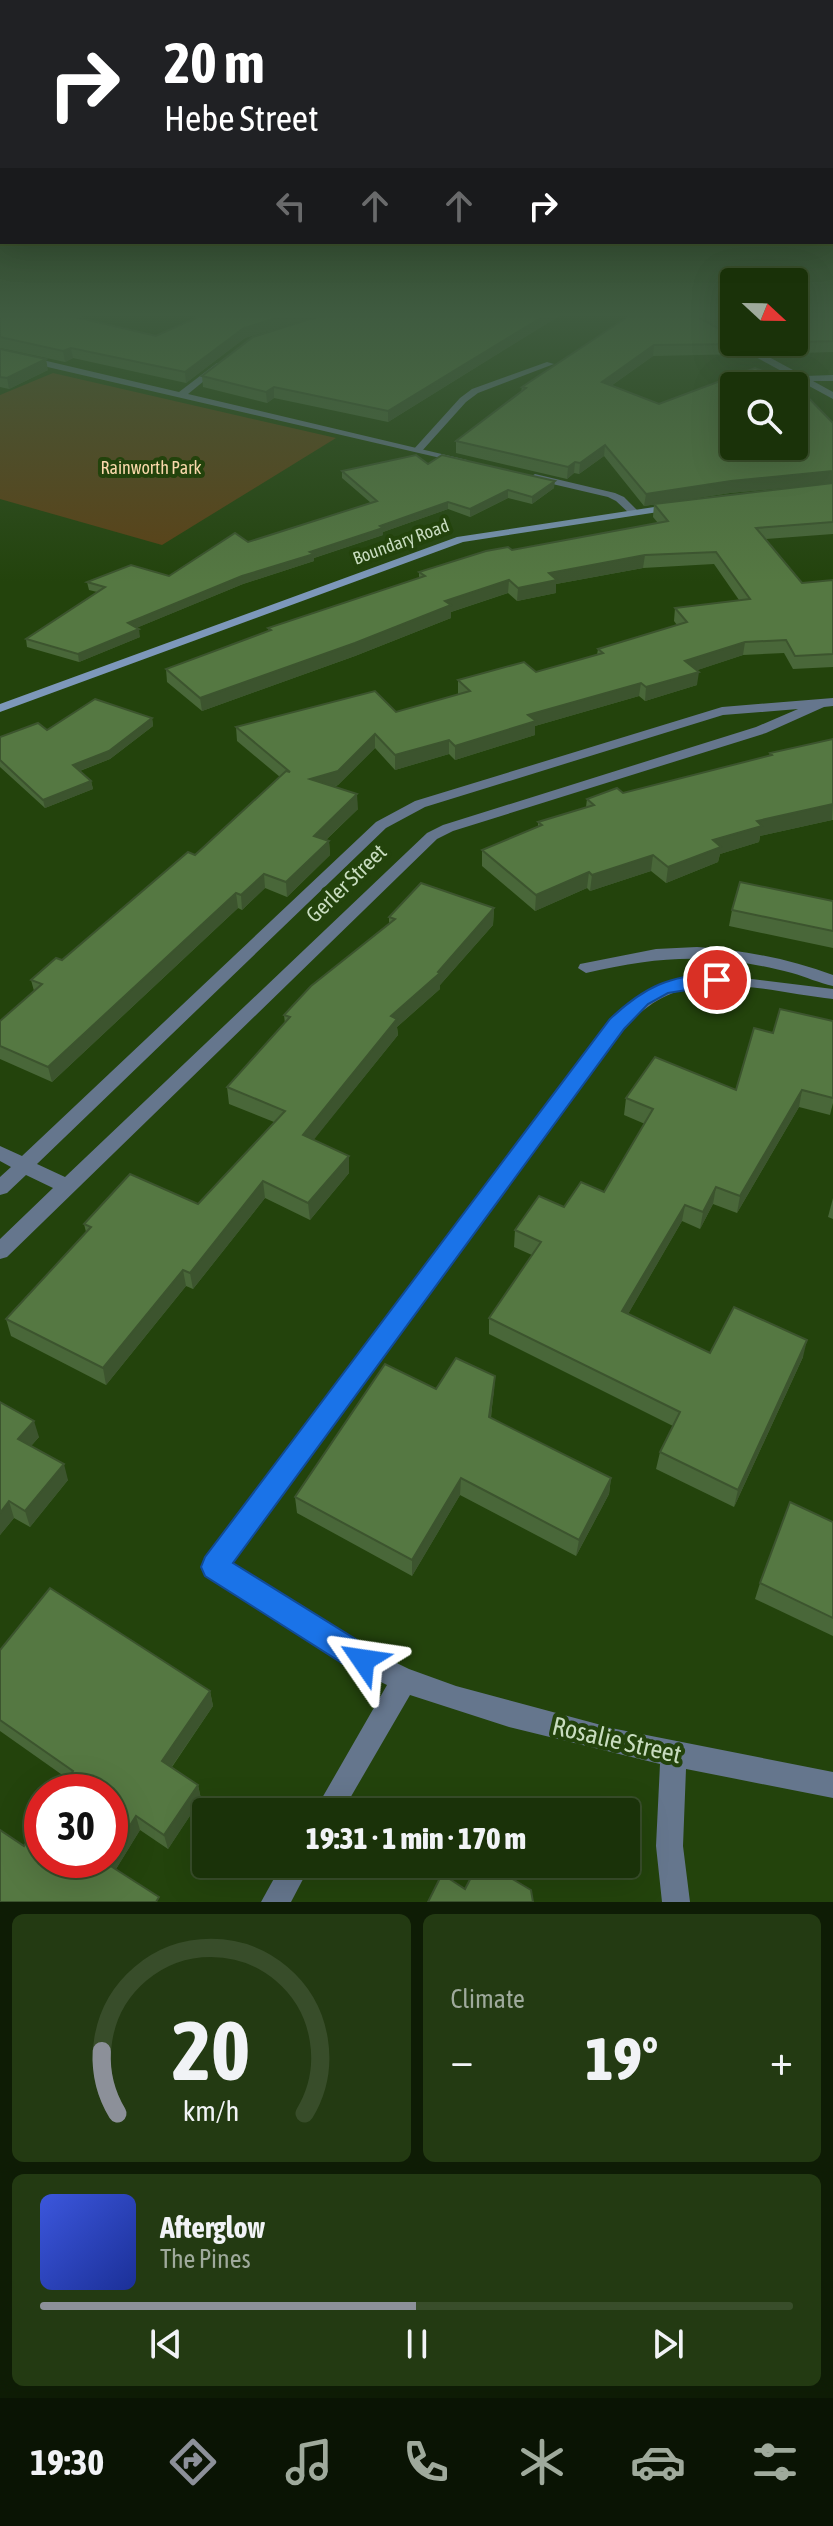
<!DOCTYPE html>
<meta charset="utf-8">
<style>
body{margin:0;font-family:"Asap Condensed",sans-serif;background:#233a12;color:#f1f3f6;height:100vh;display:flex;flex-direction:column;font-size:30px;white-space:nowrap}
*{box-sizing:border-box;margin:0}
p{font-size:26px;color:#9faa9c}
.icon{flex:none;width:44px;height:44px;fill:none;stroke:currentColor;stroke-width:2;stroke-linecap:round;stroke-linejoin:round}
.map{position:relative;height:1902px;overflow:hidden}
.side{display:flex;flex-direction:column;gap:12px;padding:12px;background:#0e1c05;flex:1}
.side>*{flex:none}
.hud{position:absolute;left:0px;top:0px;width:834px;height:244px;box-shadow:0 8px 32px #0002,0 0 0 2px #384d2a;background:#202124;color:#fff;overflow:hidden}
.needle{width:52px;rotate:112deg}
.buttons{position:absolute;left:720px;top:268px;display:grid;gap:16px}
.buttons a{display:grid;place-items:center;width:88px;height:88px;border-radius:8px;background:#1a3209;box-shadow:0 8px 32px #0002,0 0 0 2px #384d2a;font-size:40px}
.speed{position:absolute;left:24px;top:1774px;display:flex;gap:16px;font-size:40px;font-weight:700;text-align:center}
.speed>*{display:grid;place-content:center;width:104px;height:104px;border-radius:50%;background:#1a3209;box-shadow:0 8px 32px #0002,0 0 0 2px #384d2a;line-height:1}
.speed .limit{border:12px solid #d22;background:#fff;color:#111}
.pin{position:absolute;display:grid;place-items:center;width:68px;height:68px;color:#fff;margin:-34px;border:4px solid #fff;border-radius:50%;box-shadow:0 2px 8px #0007}
.me{position:absolute;width:88px;margin:-44px;rotate:302deg;stroke-linejoin:round;filter:drop-shadow(0 0 6px #0008)}
.turn{display:flex;align-items:center;gap:28px;height:168px;padding:0 32px;font-size:36px}
.turn .icon{width:104px;height:104px;stroke-width:2.5}
.turn b{display:block;font-size:56px;line-height:68px}
.lanes{display:flex;align-items:center;height:76px;padding:0 32px;background:#0003;justify-content:center;gap:40px;direction:ltr}
.lanes .off{opacity:.35}
.big{font-size:60px;font-weight:800;line-height:1.1}
.side .tile{flex:1;display:flex;flex-direction:column;justify-content:center;gap:12px;min-width:0;padding:0 28px;border-radius:12px;background:#233a12}
.side .dial{align-items:center;gap:0}
.dial svg{height:208px;overflow:visible;fill:none;stroke:#384d2a;stroke-width:7;stroke-linecap:round;text-anchor:middle}
.dial text{fill:#f1f3f6;stroke:none}
.song{display:flex;align-items:center;gap:24px}
.cover{width:96px;height:96px;border-radius:12px;background:linear-gradient(135deg,hsl(230 70% 55%),hsl(230 70% 35%))}
.played{height:8px;border-radius:4px;background:linear-gradient(90deg,#8c9099 50%,#384d2a 50%)}
.keys{display:flex;justify-content:space-around;direction:ltr}
.heat{display:flex;justify-content:space-between;align-items:center;font-size:44px;direction:ltr}
.side .tiles{flex:1;display:grid;gap:12px;grid-template-columns:1fr 1fr}
.tile:last-child{grid-column:span 2}
.trip{position:absolute;left:192px;top:1798px;width:448px;height:80px;border-radius:8px;background:#1a3209;box-shadow:0 8px 32px #0002,0 0 0 2px #384d2a;font-weight:800;line-height:80px;text-align:center}
.tab-bar{display:flex;height:128px;justify-content:space-around;align-items:center;background:#0a1404;color:#9faa9c}
.tab-bar .icon{width:56px;height:56px}
.tab-bar .on{color:#8c9099}
.tab-bar b{font-size:36px;color:#f1f3f6}
.map>svg:first-child{display:block}
.green{fill:#5d4115}
.lines{fill:none;stroke-linecap:round;stroke-linejoin:round}
.minor{fill:#65768d;fill-rule:evenodd}
.tertiary{fill:#65768d;fill-rule:evenodd}
.secondary{fill:#7d98bb;fill-rule:evenodd}
.wall{fill:#496739}
.shaded-wall{fill:#3c542e}
.building{fill:#557842;stroke:#3c542e;stroke-width:2;fill-rule:evenodd}
.route{fill:#1a73e8;stroke:#114b97;stroke-width:2}
.labels{text-anchor:middle;stroke-width:8;stroke-linejoin:round;paint-order:stroke}
.far-park-label{font-size:18px;fill:#f9d8ab;stroke:#23430c}
.far-street-label{font-size:18px;fill:#c8dcbf;stroke:#23430c}
.street-label{font-size:22px;fill:#c8dcbf;stroke:#23430c}
.near-street-label{font-size:26px;fill:#c8dcbf;stroke:#23430c}
</style>
<div class="map">
<svg width="833" height="1902" viewBox="0 0 833 1902">
<rect width="100%" height="100%" fill="#23430c"/>
<polygon class="green" points="53,373 336,438 162,545 0,499 0,395"/>
<g class="lines">
<g class="minor">
<polygon points="726,337 732,337 734,342 741,342 804,376 833,375 833,381 813,381 833,392 833,399 726,341"/>
<polygon points="547,362 554,364 478,393 466,402 421,452 413,450 460,398 472,389"/>
<path d="M833,698V706L824,707L766,733L453,831L437,839L7,1257L0,1259V1239L53,1188L26,1175L7,1193L0,1195V1177L11,1167L0,1161V1146L22,1156L376,822L415,801L722,707ZM798,709L756,727L443,825L427,833L65,1177L37,1164L386,828L425,807L723,715Z"/>
<path d="M697,947C743,950 790,959 833,975V986C819,983 806,977 792,973C715,953 663,955 586,973L578,968L580,964L656,949Z"/>
<path d="M719,975L833,989V999C783,994 722,975 673,993C654,1000 638,1014 623,1028L231,1564L372,1651L409,1669L456,1686L616,1729L833,1772V1798L686,1769L683,1846L690,1902H662L656,1846L660,1764L509,1727L410,1695L342,1812H314L387,1685L354,1669L207,1575L203,1567L207,1559L611,1020C646,989 672,978 719,975Z"/>
<polygon points="282,1864 311,1864 291,1902 261,1902"/>
</g>
<g class="tertiary">
<polygon points="0,350 179,392 217,363 221,366 220,368 188,394 467,460 462,463 0,356"/>
<polygon points="535,474 615,493 624,497 639,512 630,514 616,501 608,497 531,479 530,477"/>
</g>
<polygon class="secondary" points="674,504 678,505 678,509 463,542 0,712 0,704 457,537"/>
</g>
<g class="wall">
<polygon points="0,316 83,316 79,318 156,336 200,316 559,316 388,422 274,398 267,403 203,387 202,376 312,318 306,319 245,338 186,383 73,358 65,362 0,348"/>
<polygon points="629,316 734,316 734,336 707,322 747,344 745,354 653,356 611,386 659,404 833,423 833,483 730,493 644,506 604,456 579,474 574,473 567,479 456,453 456,441 521,392 522,387"/>
<polygon points="833,316 833,352 768,354 745,342 794,342"/>
<polygon points="0,349 48,370 9,389 0,387"/>
<polygon points="428,464 554,488 532,504 508,498 470,517 448,509 383,532 383,535 314,558 314,561 243,584 136,628 140,637 79,662 27,647 26,639 97,592 89,590 87,582 169,576 248,542 371,503 342,478 342,471"/>
<polygon points="833,483 833,534 766,539 802,583 833,580 833,667 793,669 784,653 743,655 697,670 697,685 645,701 639,696 535,726 535,735 455,760 449,754 395,770 375,748 338,785 334,787 358,809 326,840 329,841 330,855 287,897 265,888 242,910 238,908 52,1082 0,1059 0,1021 34,991 31,980 62,960 195,855 280,777 237,741 236,727 396,712 458,695 458,680 536,672 597,655 598,649 677,625 674,621 675,608 739,600 714,564 643,568 556,584 556,593 517,601 508,593 451,612 451,618 355,656 202,711 167,682 166,669 269,631 268,628 419,578 419,572 512,550 658,523 653,517 654,504"/>
<polygon points="152,718 153,726 110,759 80,771 91,781 93,789 45,808 0,767 0,737 47,730"/>
<polygon points="833,739 833,820 832,820 760,836 759,842 720,854 718,862 666,883 651,871 590,891 587,888 535,911 482,866 482,850 538,827 538,822 586,807 587,799 623,793 769,756 770,753"/>
<polygon points="833,901 833,948 729,926 732,910"/>
<polygon points="494,908 493,925 440,985 440,989 397,1027 398,1035 313,1140 349,1173 310,1220 265,1198 193,1289 186,1286 106,1385 11,1336 6,1319 86,1232 84,1224 198,1204 274,1122 229,1104 227,1087 285,1024 284,1015 389,924 389,917"/>
<polygon points="833,1021 833,1103 830,1115 799,1107 737,1213 713,1204 700,1229 682,1221 628,1314 710,1353 803,1357 734,1507 656,1469 660,1452 673,1426 489,1334 489,1318 532,1255 514,1247 515,1230 564,1207 604,1192 645,1124 624,1115 626,1098 736,1090 773,1033"/>
<polygon points="833,1198 833,1219 828,1217"/>
<polygon points="495,1376 491,1418 611,1478 609,1494 576,1556 460,1495 412,1576 297,1513 295,1497 436,1389"/>
<polygon points="0,1402 39,1437 31,1446 68,1480 30,1527 14,1518 0,1535"/>
<polygon points="833,1522 833,1636 755,1599 760,1583"/>
<polygon points="0,1650 210,1691 213,1706 172,1767 198,1785 201,1799 168,1849 140,1830 116,1869 24,1846 68,1779 0,1731"/>
</g>
<g class="shaded-wall">
<polygon points="283,316 335,316 306,319 245,338 186,383 185,372 244,328"/>
<polygon points="544,316 559,316 388,422 388,411"/>
<polygon points="654,345 653,356 601,393 602,382"/>
<polygon points="71,348 73,358 65,362 63,351"/>
<polygon points="46,359 48,370 9,389 7,378"/>
<polygon points="274,387 274,398 267,403 266,392"/>
<polygon points="605,445 604,456 579,474 580,463"/>
<polygon points="575,462 574,473 567,479 568,467"/>
<polygon points="833,471 833,483 730,493 644,506 646,494 731,481"/>
<polygon points="555,481 554,488 532,504 532,497"/>
<polygon points="508,490 508,498 470,517 470,509"/>
<polygon points="448,502 448,509 383,532 383,535 314,558 314,561 243,584 129,631 128,623 242,576"/>
<polygon points="645,555 643,568 556,584 556,593 517,601 518,588 549,573"/>
<polygon points="509,580 508,593 451,612 451,618 355,656 202,711 200,698 445,601"/>
<polygon points="139,629 140,637 79,662 78,654"/>
<polygon points="745,642 743,655 683,675 685,661"/>
<polygon points="699,672 697,685 645,701 646,687"/>
<polygon points="641,683 639,696 535,726 535,735 455,760 455,746 528,715"/>
<polygon points="152,718 153,726 110,759 74,773 73,765"/>
<polygon points="375,734 375,748 338,785 311,793 310,779"/>
<polygon points="449,740 449,754 395,770 395,755"/>
<polygon points="91,781 93,789 45,808 43,800"/>
<polygon points="357,794 358,809 315,850 314,836"/>
<polygon points="833,804 832,820 760,836 759,842 720,854 718,862 666,883 668,867 713,840 757,821"/>
<polygon points="329,841 330,855 287,897 286,882"/>
<polygon points="653,855 651,871 590,891 592,875"/>
<polygon points="589,872 587,888 535,911 536,895"/>
<polygon points="264,874 265,888 242,910 241,895"/>
<polygon points="236,893 238,908 52,1082 48,1067"/>
<polygon points="494,908 493,925 440,985 440,989 397,1027 398,1035 304,1152 303,1135 391,1016 438,972"/>
<polygon points="802,1090 799,1107 737,1213 740,1196"/>
<polygon points="349,1156 349,1173 310,1220 308,1203"/>
<polygon points="263,1181 265,1198 193,1289 190,1273"/>
<polygon points="716,1187 713,1204 700,1229 703,1212"/>
<polygon points="685,1205 682,1221 620,1328 622,1311"/>
<polygon points="183,1270 186,1286 106,1385 103,1368"/>
<polygon points="807,1340 803,1357 734,1507 738,1490"/>
<polygon points="495,1376 494,1393 488,1433 489,1417"/>
<polygon points="34,1421 39,1437 23,1455 18,1439"/>
<polygon points="64,1464 68,1480 30,1527 25,1511"/>
<polygon points="461,1478 460,1495 412,1576 412,1560"/>
<polygon points="611,1478 609,1494 576,1556 579,1540"/>
<polygon points="9,1501 14,1518 0,1535 0,1513"/>
<polygon points="210,1691 213,1706 166,1775 162,1761"/>
<polygon points="198,1785 201,1799 168,1849 164,1835"/>
<polygon points="136,1816 140,1830 111,1877 106,1863 108,1860 110,1860 110,1857"/>
</g>
<g class="building">
<polygon points="0,316 71,316 156,336 200,316 283,316 244,328 185,372 71,348 63,351 0,337"/>
<polygon points="325,316 544,316 388,411 274,387 266,392 202,376 253,337 310,319"/>
<path d="M629,316H696L734,337V342H743L747,344L654,345L602,382L659,404L755,368L794,383L833,423V471L731,481L646,494L605,445L580,463L575,462L568,467L456,441L526,388L522,387ZM734,386H794V446H734Z"/>
<polygon points="716,316 734,316 734,325"/>
<polygon points="794,316 833,316 833,341 769,343 767,342 794,342"/>
<polygon points="0,349 46,359 7,378 0,377"/>
<polygon points="416,455 428,464 442,455 555,481 532,497 508,490 470,509 448,502 380,526 383,528 310,552 314,554 242,576 128,623 139,629 78,654 26,639 105,587 87,582 131,565 169,576 235,533 248,542 377,501 342,471"/>
<polygon points="833,483 833,522 756,528 802,583 833,580 833,654 795,656 786,640 745,642 685,661 699,672 646,687 641,683 528,715 536,721 455,746 449,740 395,755 375,734 338,771 310,779 357,794 314,836 329,841 286,882 264,874 241,895 236,893 48,1067 0,1046 0,1021 42,984 31,980 56,958 62,960 188,852 195,855 286,771 290,772 236,727 375,691 396,712 470,691 458,680 524,662 536,672 603,653 598,649 687,622 675,608 750,599 716,552 645,555 549,573 557,580 518,588 509,580 445,601 451,605 355,643 200,698 166,669 271,630 268,628 425,576 419,572 486,551 508,547 512,550 668,521 654,504"/>
<polygon points="95,699 152,718 109,751 73,765 91,781 43,800 0,760 0,737 38,723 47,730"/>
<polygon points="833,739 833,804 757,821 762,826 713,840 721,847 668,867 653,855 592,875 589,872 536,895 482,850 542,825 538,822 594,805 587,799 617,788 623,793 772,755 770,753"/>
<polygon points="740,882 833,901 833,931 732,910"/>
<polygon points="421,883 494,908 438,972 440,973 391,1016 397,1019 303,1135 349,1156 308,1203 263,1181 190,1273 183,1270 103,1368 6,1319 91,1227 84,1224 130,1174 198,1204 285,1111 227,1087 290,1017 284,1015 311,986 395,919 389,917"/>
<polygon points="780,1009 833,1021 833,1098 802,1090 740,1196 716,1187 703,1212 685,1205 622,1311 710,1353 734,1307 807,1340 738,1490 660,1452 680,1412 489,1318 541,1242 515,1230 539,1196 564,1207 581,1182 604,1192 653,1109 626,1098 655,1057 736,1090 754,1028 773,1033"/>
<polygon points="456,1358 495,1376 489,1417 611,1478 579,1540 461,1478 412,1560 295,1497 385,1364 436,1389"/>
<polygon points="0,1402 34,1421 18,1439 64,1464 25,1511 9,1501 0,1513"/>
<polygon points="790,1502 833,1522 833,1618 760,1583"/>
<polygon points="50,1588 210,1691 162,1761 198,1785 164,1835 136,1816 110,1857 110,1792 59,1792 73,1771 0,1720 0,1650"/>
<polygon points="42,1818 42,1860 108,1860 106,1863 159,1897 156,1902 0,1902 0,1830 24,1846"/>
<polygon points="478,1864 487,1864 531,1890 533,1902 428,1902 442,1874 465,1889"/>
</g>
<linearGradient id="sky" x2="0" y2="1"><stop stop-color="#132507"/><stop offset="0.54" stop-color="#3f5b40"/><stop offset="1" stop-color="#3f5b40" stop-opacity="0"/></linearGradient>
<rect width="833" height="582" fill="url(#sky)"/>
<path class="route" d="M717,973L724,975L726,980L724,984L668,993L648,1004L624,1029L233,1563L373,1650L378,1660L373,1670L363,1674L353,1670L205,1576L201,1567L205,1557L610,1019C645,986 669,976 717,973Z"/>
<g class="labels">
<g class="far-park-label">
<text x="151" y="474">Rainworth Park</text>
</g>
<g class="far-street-label">
<text transform="translate(401 542) rotate(-20)" y="6">Boundary Road</text>
</g>
<g class="street-label">
<text transform="translate(346 883) rotate(-44)" y="8">Gerler Street</text>
</g>
<g class="near-street-label">
<text transform="translate(617 1740) rotate(13)" y="9">Rosalie Street</text>
</g>
</g>
</svg>
<div class="buttons">
<a><svg class="needle" viewBox="-14 -14 28 28"><path d="M0-13l5 13h-10z" fill="#e53935"/><path d="M0 13l5-13h-10z" fill="#9faa9c"/></svg></a>
<a><svg class="icon" aria-label="search" viewBox="0 0 24 24"><circle cx="10" cy="10" r="6"/><path d="M15 15l6 6"/></svg></a>
</div>
<div class="speed"><div class="limit">30</div></div>
<div class="pin" style="left:717px;top:980px;background:#d93025"><svg class="icon" aria-label="arrive" viewBox="0 0 24 24"><path d="M6 21V4h12l-3 4 3 4H6"/></svg></div>
<svg class="me" style="left:363px;top:1660px" viewBox="-20 -20 40 40"><path d="M0-17L14 15 0 8-14 15z" fill="#1a73e8" stroke="#fff" stroke-width="4"/></svg>
<div class="trip">19:31 · 1 min · 170 m</div>
<div class="hud">
<div class="turn"><svg class="icon" aria-label="right" viewBox="0 0 24 24"><path d="M7 20v-9h11M14 6l5 5-5 5"/></svg><div><b>20 m</b>Hebe Street</div></div>
<div class="lanes"><svg class="icon off" aria-label="left" viewBox="0 0 24 24"><path d="M17 20v-9H6M10 6l-5 5 5 5"/></svg><svg class="icon off" aria-label="ahead" viewBox="0 0 24 24"><path d="M12 20V5M6 11l6-6 6 6"/></svg><svg class="icon off" aria-label="ahead" viewBox="0 0 24 24"><path d="M12 20V5M6 11l6-6 6 6"/></svg><svg class="icon" aria-label="right" viewBox="0 0 24 24"><path d="M7 20v-9h11M14 6l5 5-5 5"/></svg></div>
</div>
</div>
<section class="side">
<div class="tiles">
<div class="tile dial"><svg viewBox="0 0 100 80">
<path d="M14 69A42 42 0 1 1 86 69"/>
<path d="M14 69A42 42 0 0 1 8 45" stroke="#8c9099"/>
<text x="50" y="56" font-size="32" font-weight="700">20</text>
<text x="50" y="72" font-size="11">km/h</text>
</svg></div>
<div class="tile"><p>Climate</p>
<div class="heat"><a>−</a><b class="big">19°</b><a>+</a></div>
</div>
<div class="tile">
<div class="song"><i class="cover"></i><div><b>Afterglow</b><p>The Pines</p></div></div>
<div class="played"></div>
<div class="keys"><svg class="icon" aria-label="previous" viewBox="0 0 24 24"><path d="M18 5L8 12l10 7zM5 5v14"/></svg><svg class="icon" aria-label="pause" viewBox="0 0 24 24"><path d="M8 5v14M16 5v14"/></svg><svg class="icon" aria-label="next" viewBox="0 0 24 24"><path d="M6 5l10 7-10 7zM19 5v14"/></svg></div>
</div>
</div>
</section>
<nav class="tab-bar">
<b>19:30</b>
<svg class="icon on" aria-label="directions" viewBox="0 0 24 24"><path d="M12 3l9 9-9 9-9-9zM9 14v-3h6M13 9l2 2-2 2"/></svg>
<svg class="icon" aria-label="music" viewBox="0 0 24 24"><path d="M9 18V5l10-2v13"/><circle cx="6" cy="18" r="3"/><circle cx="16" cy="16" r="3"/></svg>
<svg class="icon" aria-label="phone" viewBox="0 0 24 24"><path d="M5 4h4l2 5-3 2q2 4 5 5l2-3 5 2v4C11 20 4 13 5 4z"/></svg>
<svg class="icon" aria-label="climate" viewBox="0 0 24 24"><path d="M12 3v18M4 7l16 10M4 17L20 7"/></svg>
<svg class="icon" aria-label="car" viewBox="0 0 24 24"><path d="M5 17H2v-5l4-1 3-4h7l3 4 3 1v5h-3M9 17h6M6 11h13"/><circle cx="7" cy="17" r="2"/><circle cx="17" cy="17" r="2"/></svg>
<svg class="icon" aria-label="filters" viewBox="0 0 24 24"><path d="M4 7h16M4 17h16"/><circle cx="9" cy="7" r="2"/><circle cx="15" cy="17" r="2"/></svg>
</nav>
